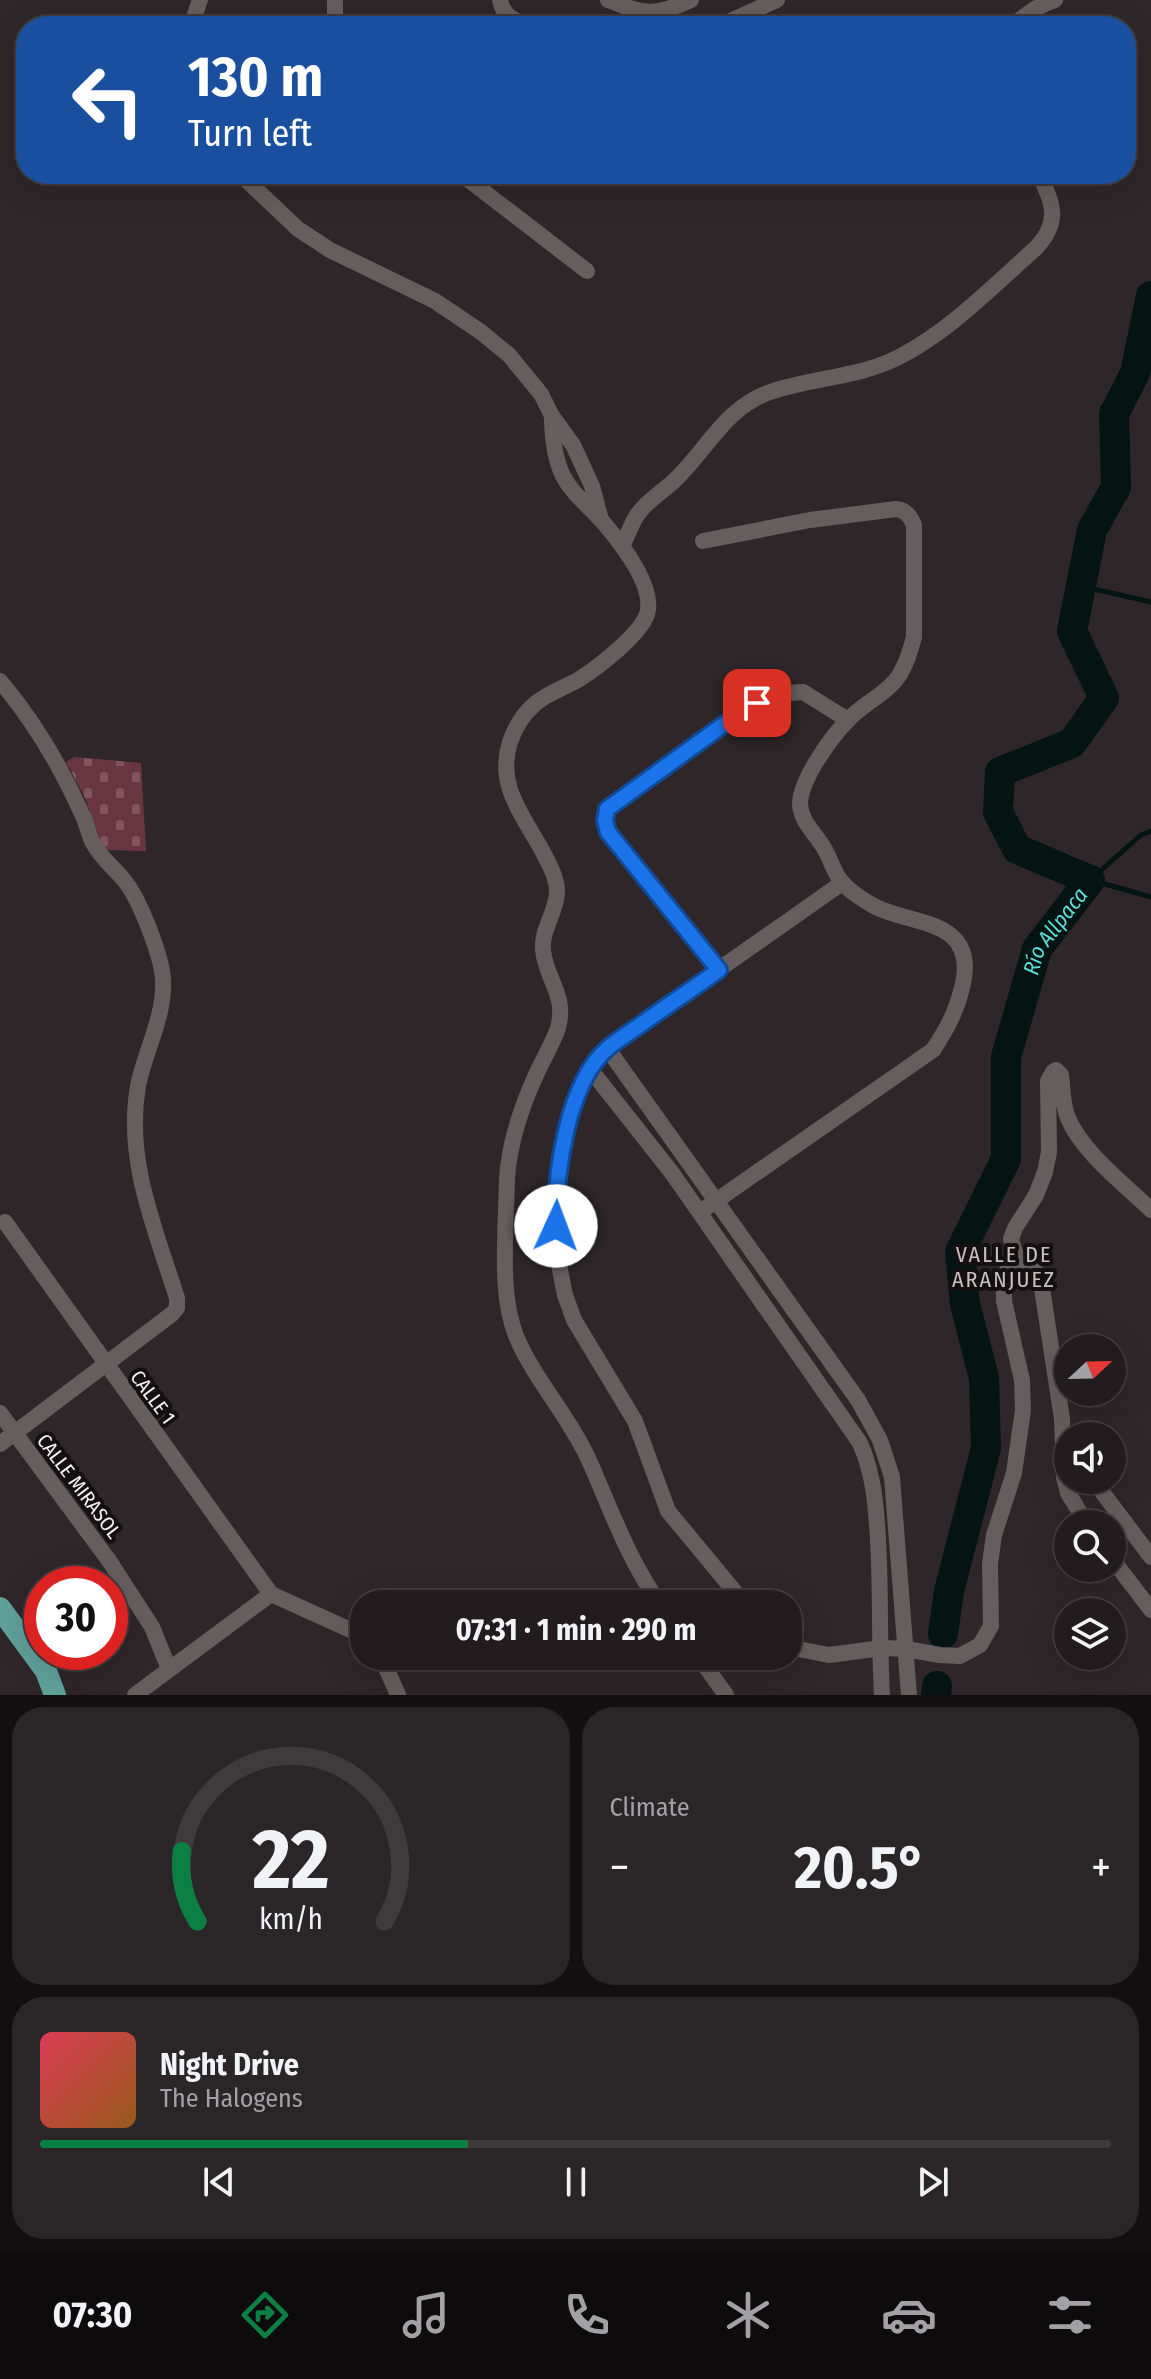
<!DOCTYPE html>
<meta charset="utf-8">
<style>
body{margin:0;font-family:"Fira Sans Condensed",sans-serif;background:#2a2527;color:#f1f3f6;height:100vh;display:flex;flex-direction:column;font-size:30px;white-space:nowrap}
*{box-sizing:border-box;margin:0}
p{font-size:26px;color:#a2a1a4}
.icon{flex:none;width:44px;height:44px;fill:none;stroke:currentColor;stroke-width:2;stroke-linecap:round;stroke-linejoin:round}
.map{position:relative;height:1695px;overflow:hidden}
.sheet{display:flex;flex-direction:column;gap:12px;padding:12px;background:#130f10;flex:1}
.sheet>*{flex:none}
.banner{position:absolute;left:16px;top:16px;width:1120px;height:168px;border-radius:32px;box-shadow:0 8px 32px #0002,0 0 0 2px #3f3a3c;background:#1a4fa0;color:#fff;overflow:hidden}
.needle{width:52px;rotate:68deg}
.buttons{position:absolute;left:1054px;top:1334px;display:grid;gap:16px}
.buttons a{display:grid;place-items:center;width:72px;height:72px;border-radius:50%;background:#221c1e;box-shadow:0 8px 32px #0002,0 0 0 2px #3f3a3c;font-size:40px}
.speed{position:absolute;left:24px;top:1566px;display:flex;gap:16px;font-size:40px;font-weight:700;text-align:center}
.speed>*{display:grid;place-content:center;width:104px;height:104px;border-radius:50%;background:#221c1e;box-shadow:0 8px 32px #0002,0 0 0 2px #3f3a3c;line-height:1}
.speed .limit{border:12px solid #d22;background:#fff;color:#111}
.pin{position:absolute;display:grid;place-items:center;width:68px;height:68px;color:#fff;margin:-34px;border-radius:16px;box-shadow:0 4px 12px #0006}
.me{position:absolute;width:88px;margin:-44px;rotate:2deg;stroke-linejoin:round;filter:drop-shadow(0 0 6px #0008)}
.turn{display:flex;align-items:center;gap:28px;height:168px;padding:0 40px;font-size:36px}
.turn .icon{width:104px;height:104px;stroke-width:2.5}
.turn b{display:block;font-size:56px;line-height:68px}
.big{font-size:60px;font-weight:700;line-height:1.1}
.sheet .tile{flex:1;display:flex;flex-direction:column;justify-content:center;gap:12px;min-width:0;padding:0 28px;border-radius:32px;background:#2a2527}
.sheet .dial{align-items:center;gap:0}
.dial svg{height:208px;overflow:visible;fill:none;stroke:#3f3a3c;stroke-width:7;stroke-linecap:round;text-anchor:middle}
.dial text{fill:#f1f3f6;stroke:none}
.song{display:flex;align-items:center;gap:24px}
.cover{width:96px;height:96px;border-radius:12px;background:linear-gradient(135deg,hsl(350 70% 55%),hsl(30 70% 35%))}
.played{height:8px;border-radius:4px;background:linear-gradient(90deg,#0b8043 40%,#3f3a3c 40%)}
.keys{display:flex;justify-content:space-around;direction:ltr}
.heat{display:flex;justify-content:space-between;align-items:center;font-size:44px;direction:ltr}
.sheet .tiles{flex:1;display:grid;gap:12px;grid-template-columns:1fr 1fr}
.tile:last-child{grid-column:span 2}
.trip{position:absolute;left:350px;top:1590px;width:452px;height:80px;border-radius:32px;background:#221c1e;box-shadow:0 8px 32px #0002,0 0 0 2px #3f3a3c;font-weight:700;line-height:80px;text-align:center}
.tab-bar{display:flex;height:128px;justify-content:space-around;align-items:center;background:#0e0b0c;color:#a2a1a4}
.tab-bar .icon{width:56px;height:56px}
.tab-bar .active{color:#0b8043}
.tab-bar b{font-size:36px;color:#f1f3f6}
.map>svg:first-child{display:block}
.cemetery{fill:url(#cemetery-stones)}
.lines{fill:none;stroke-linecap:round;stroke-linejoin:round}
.stream{stroke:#041413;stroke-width:5}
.river{stroke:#041413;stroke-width:30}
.minor{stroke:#665d5e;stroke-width:16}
.primary{stroke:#61a09b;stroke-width:22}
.route-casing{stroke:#114b97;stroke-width:20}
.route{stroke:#1a73e8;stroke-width:14}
.labels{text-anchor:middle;stroke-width:8;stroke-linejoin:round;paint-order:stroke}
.street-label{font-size:20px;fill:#f6f1f2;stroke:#141011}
.water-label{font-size:22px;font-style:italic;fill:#5ce0d7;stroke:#141011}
.neighbourhood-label{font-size:22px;letter-spacing:2px;fill:#cabfc0;stroke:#141011}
</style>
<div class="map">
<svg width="1151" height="1695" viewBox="0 0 1151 1695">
<defs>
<pattern id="cemetery-stones" width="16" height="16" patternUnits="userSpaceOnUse" patternTransform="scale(2)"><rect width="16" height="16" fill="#693741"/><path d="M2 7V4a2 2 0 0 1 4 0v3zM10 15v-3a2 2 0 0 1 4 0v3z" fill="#7f545d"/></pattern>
</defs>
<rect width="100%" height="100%" fill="#2e2628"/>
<polygon class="cemetery" points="74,757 141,763 146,851 104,850 85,798 66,762"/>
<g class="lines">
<g class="stream">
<polyline points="1081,586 1151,602"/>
<polyline points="1090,880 1141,835 1151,831"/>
<polyline points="1091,880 1151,897"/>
</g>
<g class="river">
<path id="s1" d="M943,1634L949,1591L986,1448L984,1378L965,1304L960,1252L1006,1159V1057L1037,949L1090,880L1017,849L998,812L1000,772L1072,743L1104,698L1072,631L1092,530L1116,487L1114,414L1135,373L1151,296"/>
<polyline points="936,1695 937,1686"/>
</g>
<g class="minor">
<polyline points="335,0 335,26"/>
<path d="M500,0C503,16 514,21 529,26"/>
<path d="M608,0C644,14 654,17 691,0"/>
<polyline points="191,26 200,0"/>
<polyline points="719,26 777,0"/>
<path d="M1013,26C1026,14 1038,5 1055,0"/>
<polyline points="240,174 298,229 330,250 435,301 481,332 509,355 541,394 552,416 573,445 592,486 601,520"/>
<polyline points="461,174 587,271"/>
<path d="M552,416C552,437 554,457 563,476C573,495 589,506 603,522C620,542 652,582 648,610C645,632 597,668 578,680C565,687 548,693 536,703C524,713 515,727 510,742C495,789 527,819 547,860C552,870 557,880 557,891C557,912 541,929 543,950C546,980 567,995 558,1028C552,1045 542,1061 535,1077C523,1104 513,1132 509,1161C506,1176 507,1193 506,1208C505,1249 501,1297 516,1336C534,1379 568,1415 588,1458C610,1507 628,1560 660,1604"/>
<path d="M622,546C628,536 631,523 638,514C648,499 666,490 678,477C708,447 728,406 770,392C813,377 858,378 899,357C951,330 993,286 1036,248C1061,221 1053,204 1039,174"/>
<path d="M0,681C33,720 61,767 82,814C87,823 88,834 93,843C100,857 114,868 124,880C139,898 162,956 163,980C165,1016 145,1051 138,1086C125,1160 155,1228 177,1298V1308L172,1314L0,1444"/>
<polyline points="719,970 608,832 605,820 607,809 741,712 774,694 803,692 848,720"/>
<polyline points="607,1048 858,1400 880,1440 892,1477 909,1695"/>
<path d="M590,1069L672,1173L860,1443C874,1475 876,1506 878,1540C881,1592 879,1643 882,1695"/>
<path d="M700,1212L933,1050C949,1026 959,1006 964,978C973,919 912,925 876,907C866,902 849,891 842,882C833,872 830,856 822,845C813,831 800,820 800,803C801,779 831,737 848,720C862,705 882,696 895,681C905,669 910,652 914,637V525C910,516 906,510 896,509L810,520L703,541"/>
<polyline points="5,1222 271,1594"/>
<path d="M1018,1262L1011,1239L1015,1228L1036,1195L1045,1172L1049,1152L1048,1081L1053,1072L1056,1070L1061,1075C1063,1089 1062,1104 1068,1118C1082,1152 1124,1184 1151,1210"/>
<polyline points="0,1413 110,1562 152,1627 169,1669"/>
<polyline points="1093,1480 1151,1557"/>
<polyline points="1112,1559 1151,1610"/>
<polyline points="271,1594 357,1633 364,1639"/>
<polyline points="745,1604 668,1511 635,1421 574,1320 565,1295 560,1270 556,1207 564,1138 575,1101 590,1069 607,1048 842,883"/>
<polyline points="788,1647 829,1655 882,1648 906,1649 940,1655 960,1656 980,1645 991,1626 990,1564 994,1535 1014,1473 1023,1410 1022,1380 1004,1301 1004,1282 1006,1272 1012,1265 1025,1262 1032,1265 1041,1282 1062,1419 1064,1477 1068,1493 1087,1524"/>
<polyline points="381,1656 398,1695"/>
<polyline points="698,1656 726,1695"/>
<polyline points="135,1695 271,1594"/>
</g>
<polyline class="primary" points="0,1608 46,1671 55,1695"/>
</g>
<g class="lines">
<g class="route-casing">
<path id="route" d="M556,1226C555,1174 567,1083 608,1048C619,1039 632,1031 643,1023C668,1005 694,988 719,970L608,832L605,820L607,809L741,712L757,703"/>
</g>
<use href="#route" class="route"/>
</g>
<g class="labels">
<g class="street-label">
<text transform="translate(153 1397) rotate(54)" y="7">CALLE 1</text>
<text transform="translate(79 1486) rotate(53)" y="7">CALLE MIRASOL</text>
</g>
<g class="water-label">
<text dy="8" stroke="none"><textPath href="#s1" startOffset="732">Río Allpaca</textPath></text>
</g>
<g class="neighbourhood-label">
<text x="1004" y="1262">VALLE DE<tspan x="1004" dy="25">ARANJUEZ</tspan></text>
</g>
</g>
</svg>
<div class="buttons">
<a><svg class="needle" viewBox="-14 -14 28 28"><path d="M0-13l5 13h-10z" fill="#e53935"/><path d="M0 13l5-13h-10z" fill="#a2a1a4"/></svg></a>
<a><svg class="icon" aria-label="sound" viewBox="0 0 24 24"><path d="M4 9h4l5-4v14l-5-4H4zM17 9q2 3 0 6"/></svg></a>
<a><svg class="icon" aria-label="search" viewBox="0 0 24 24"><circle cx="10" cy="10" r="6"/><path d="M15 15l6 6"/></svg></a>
<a><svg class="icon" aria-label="layers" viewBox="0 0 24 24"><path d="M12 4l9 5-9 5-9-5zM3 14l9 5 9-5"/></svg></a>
</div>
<div class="speed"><div class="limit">30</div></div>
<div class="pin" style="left:757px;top:703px;background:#d93025"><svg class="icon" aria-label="arrive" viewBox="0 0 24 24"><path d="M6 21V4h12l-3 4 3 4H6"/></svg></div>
<svg class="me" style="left:556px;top:1226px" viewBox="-20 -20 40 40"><circle r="19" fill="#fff"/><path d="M0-13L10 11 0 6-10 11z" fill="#1a73e8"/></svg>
<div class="trip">07:31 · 1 min · 290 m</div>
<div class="banner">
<div class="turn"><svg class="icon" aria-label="left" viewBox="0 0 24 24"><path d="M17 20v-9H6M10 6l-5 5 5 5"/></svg><div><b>130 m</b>Turn left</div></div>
</div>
</div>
<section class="sheet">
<div class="tiles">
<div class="tile dial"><svg viewBox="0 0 100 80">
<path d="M14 69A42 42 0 1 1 86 69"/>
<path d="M14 69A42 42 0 0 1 8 42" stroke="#0b8043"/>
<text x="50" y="56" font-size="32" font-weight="700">22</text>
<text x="50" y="72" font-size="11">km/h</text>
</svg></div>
<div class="tile"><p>Climate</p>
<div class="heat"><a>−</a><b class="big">20.5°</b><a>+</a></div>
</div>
<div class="tile">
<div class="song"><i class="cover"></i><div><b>Night Drive</b><p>The Halogens</p></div></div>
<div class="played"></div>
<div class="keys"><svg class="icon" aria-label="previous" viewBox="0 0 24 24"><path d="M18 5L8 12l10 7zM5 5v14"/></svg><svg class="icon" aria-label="pause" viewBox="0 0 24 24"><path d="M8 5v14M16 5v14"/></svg><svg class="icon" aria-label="next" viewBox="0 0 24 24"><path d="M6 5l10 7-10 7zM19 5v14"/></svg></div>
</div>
</div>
</section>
<nav class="tab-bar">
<b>07:30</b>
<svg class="icon active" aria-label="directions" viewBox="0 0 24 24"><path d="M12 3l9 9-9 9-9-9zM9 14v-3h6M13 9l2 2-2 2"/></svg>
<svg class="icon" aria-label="music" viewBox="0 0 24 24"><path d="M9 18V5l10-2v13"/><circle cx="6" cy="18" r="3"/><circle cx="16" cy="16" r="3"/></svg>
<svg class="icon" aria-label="phone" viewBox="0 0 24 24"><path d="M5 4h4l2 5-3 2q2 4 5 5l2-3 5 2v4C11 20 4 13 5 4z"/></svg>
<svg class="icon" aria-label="climate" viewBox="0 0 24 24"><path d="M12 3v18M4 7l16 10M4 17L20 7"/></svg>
<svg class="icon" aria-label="car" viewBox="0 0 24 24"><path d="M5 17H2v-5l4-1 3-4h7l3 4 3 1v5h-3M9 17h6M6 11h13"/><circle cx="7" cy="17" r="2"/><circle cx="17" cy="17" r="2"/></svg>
<svg class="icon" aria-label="filters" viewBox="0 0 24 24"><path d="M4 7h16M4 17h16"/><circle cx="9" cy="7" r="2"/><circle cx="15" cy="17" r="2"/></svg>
</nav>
